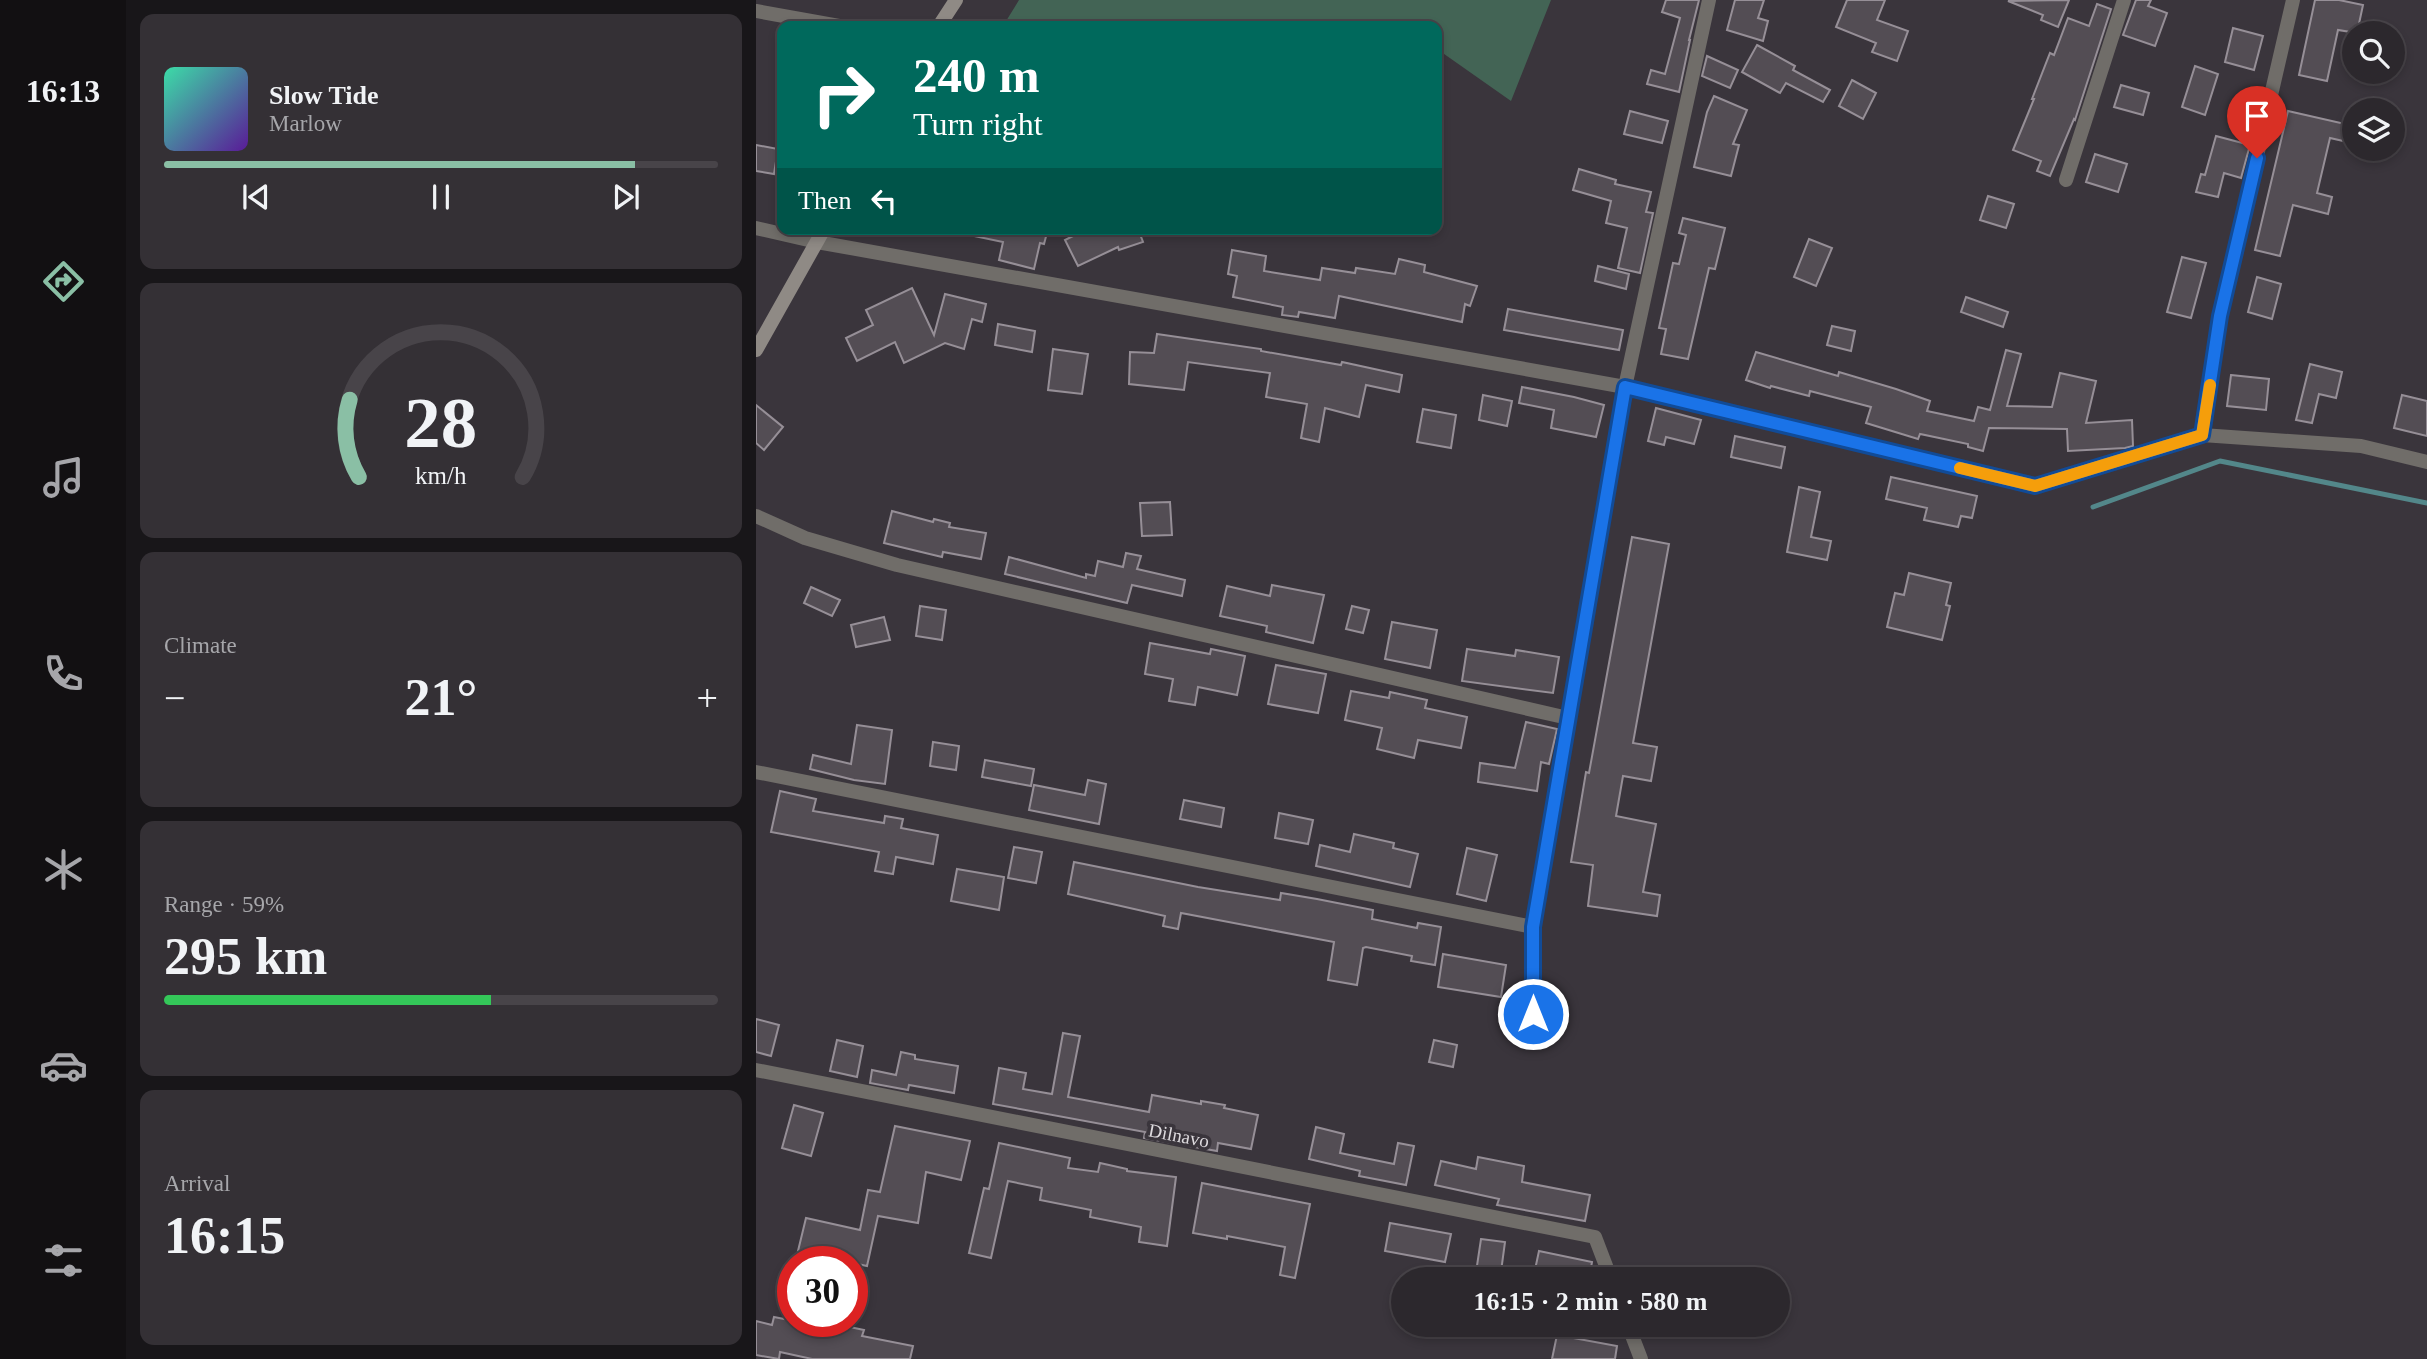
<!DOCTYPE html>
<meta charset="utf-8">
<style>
body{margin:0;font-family:"Times New Roman",serif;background:#343035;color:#f1f3f6;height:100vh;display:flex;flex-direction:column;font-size:26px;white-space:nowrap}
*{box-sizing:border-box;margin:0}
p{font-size:23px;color:#a6a6aa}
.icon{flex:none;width:38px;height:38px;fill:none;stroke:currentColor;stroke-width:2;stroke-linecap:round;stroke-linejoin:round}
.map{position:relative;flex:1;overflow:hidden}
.panel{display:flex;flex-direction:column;gap:14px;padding:14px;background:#181619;width:630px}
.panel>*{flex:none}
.top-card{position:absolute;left:21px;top:21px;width:665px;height:214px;border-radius:14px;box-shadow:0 4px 10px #0003,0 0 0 2px #484449;background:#00695c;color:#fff;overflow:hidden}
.tools{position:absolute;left:1586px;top:21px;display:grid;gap:14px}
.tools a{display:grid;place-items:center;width:63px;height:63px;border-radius:50%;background:#2c282d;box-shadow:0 4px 10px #0003,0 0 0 2px #484449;font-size:35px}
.speed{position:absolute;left:21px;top:1246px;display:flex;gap:14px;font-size:35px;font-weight:700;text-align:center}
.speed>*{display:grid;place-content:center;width:91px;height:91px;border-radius:50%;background:#2c282d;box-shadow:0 4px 10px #0003,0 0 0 2px #484449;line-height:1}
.speed .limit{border:10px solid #d22;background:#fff;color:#111}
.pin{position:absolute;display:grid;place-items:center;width:60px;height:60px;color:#fff;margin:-72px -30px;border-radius:50% 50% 50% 0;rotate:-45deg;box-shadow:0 0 7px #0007}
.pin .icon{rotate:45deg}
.me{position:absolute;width:77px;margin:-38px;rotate:0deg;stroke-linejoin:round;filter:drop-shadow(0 0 5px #0008)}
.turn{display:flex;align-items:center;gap:24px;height:147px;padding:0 21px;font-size:32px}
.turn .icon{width:91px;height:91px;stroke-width:2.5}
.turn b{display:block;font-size:49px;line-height:60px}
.then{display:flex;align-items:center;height:66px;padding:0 21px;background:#0003;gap:14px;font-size:26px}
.big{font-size:52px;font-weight:700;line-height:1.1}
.panel .card{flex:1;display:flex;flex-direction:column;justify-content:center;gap:10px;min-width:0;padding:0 24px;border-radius:14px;background:#343035}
.panel .dial{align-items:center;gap:0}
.dial svg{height:182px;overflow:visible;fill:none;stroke:#484449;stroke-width:7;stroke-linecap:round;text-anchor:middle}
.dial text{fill:#f1f3f6;stroke:none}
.song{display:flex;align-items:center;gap:21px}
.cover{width:84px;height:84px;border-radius:10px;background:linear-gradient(135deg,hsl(160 70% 55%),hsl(270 70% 35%))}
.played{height:7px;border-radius:4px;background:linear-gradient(90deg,#8abfa5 85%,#484449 85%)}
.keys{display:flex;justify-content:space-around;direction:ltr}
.heat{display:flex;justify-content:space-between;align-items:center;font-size:38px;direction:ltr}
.charge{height:10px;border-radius:5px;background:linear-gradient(90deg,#34c759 59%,#484449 0)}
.trip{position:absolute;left:635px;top:1267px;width:399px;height:70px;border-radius:35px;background:#2c282d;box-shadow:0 4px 10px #0003,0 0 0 2px #484449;font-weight:700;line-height:70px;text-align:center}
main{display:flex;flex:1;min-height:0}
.tab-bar{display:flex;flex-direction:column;width:126px;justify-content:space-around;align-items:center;background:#121012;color:#a6a6aa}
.tab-bar .icon{width:49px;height:49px}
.tab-bar .current{color:#8abfa5}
.tab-bar b{font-size:32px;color:#f1f3f6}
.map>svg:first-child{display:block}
.green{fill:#436455}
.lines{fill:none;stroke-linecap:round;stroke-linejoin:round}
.stream{stroke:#53878a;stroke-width:5}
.building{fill:#534d54;stroke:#968f97;stroke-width:2}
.street{stroke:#706d69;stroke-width:14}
.secondary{stroke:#8f8a85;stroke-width:14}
.route-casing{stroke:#114b97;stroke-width:18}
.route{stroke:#1a73e8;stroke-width:12}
.slow{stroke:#f59e0b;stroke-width:12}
.labels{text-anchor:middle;stroke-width:7;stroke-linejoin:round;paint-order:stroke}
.street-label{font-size:19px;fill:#dddade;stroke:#3a353c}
</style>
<main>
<nav class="tab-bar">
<b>16:13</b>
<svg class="icon current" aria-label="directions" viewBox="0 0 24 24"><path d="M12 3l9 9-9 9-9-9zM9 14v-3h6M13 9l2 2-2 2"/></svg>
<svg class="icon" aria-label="music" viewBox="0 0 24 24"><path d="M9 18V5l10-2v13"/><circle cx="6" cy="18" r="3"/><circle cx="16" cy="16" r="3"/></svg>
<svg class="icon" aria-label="phone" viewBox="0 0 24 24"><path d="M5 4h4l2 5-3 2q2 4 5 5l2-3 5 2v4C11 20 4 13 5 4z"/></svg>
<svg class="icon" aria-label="climate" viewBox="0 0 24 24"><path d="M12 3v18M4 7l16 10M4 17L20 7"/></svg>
<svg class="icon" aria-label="car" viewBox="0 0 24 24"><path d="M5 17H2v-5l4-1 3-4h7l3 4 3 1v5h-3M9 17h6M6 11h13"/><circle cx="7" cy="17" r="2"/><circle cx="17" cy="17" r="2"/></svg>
<svg class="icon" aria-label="filters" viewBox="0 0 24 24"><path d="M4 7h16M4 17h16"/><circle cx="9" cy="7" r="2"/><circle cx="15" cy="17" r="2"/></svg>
</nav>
<section class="panel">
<div class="card">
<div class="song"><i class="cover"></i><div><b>Slow Tide</b><p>Marlow</p></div></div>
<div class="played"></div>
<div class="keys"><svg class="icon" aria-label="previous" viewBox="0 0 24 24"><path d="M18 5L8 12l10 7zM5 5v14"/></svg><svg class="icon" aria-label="pause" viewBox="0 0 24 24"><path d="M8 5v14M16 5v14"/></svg><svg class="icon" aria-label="next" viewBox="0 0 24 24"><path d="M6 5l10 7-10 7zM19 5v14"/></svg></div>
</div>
<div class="card dial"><svg viewBox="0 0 100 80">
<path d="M14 69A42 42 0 1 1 86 69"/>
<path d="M14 69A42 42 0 0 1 10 35" stroke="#8abfa5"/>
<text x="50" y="56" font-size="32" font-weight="700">28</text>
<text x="50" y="72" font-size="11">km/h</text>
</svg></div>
<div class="card"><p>Climate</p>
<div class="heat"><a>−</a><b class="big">21°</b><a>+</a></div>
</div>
<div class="card"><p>Range · 59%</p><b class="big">295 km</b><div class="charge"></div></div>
<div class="card"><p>Arrival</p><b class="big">16:15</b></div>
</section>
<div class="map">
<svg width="1671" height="1359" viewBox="0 0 1671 1359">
<rect width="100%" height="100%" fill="#3a353c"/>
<polygon class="green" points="263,0 795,0 755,101 681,49 681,26 648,26 640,21 541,19 528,26 247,26"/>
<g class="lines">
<polyline class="stream" points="1337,507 1464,461 1671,503"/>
</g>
<g class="building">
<polygon points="910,0 943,0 933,40 934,40 923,92 891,84 895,70 909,74 924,18 906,12"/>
<polygon points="979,0 1008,0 1002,18 1012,21 1007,41 971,30"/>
<polygon points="1091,0 1129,0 1121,20 1152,31 1141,61 1116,52 1120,43 1080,27"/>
<polygon points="1313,0 1302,27 1285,20 1287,15 1252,1"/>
<polygon points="1380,0 1395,0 1392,6 1411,13 1399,46 1367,35"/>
<polygon points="1559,0 1583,0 1607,5 1601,33 1582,30 1571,81 1543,75"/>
<polygon points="1341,4 1355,9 1319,120 1318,119 1294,176 1281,171 1285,161 1257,150 1278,99 1276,99 1294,53 1298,55 1312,18 1333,26"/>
<polygon points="1477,28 1507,36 1498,70 1469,62"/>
<polygon points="1001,45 1039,66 1037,70 1074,90 1067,102 1030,83 1024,93 986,72"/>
<polygon points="951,56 982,70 974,88 946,76"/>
<polygon points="1439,66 1462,74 1449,115 1426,107"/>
<polygon points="1096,80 1120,93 1107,119 1083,106"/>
<polygon points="1365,85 1393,93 1387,115 1358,107"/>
<polygon points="958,96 991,110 977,144 983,145 975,176 938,167 951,112"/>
<polygon points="874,111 912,121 906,143 868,134"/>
<polygon points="1532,111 1598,126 1598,136 1596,143 1574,138 1561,193 1576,197 1572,214 1537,205 1524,256 1499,250"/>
<polygon points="1460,136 1494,145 1485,178 1468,173 1462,197 1440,192 1445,174 1449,175"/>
<polygon points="0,145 22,149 18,174 0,171"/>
<polygon points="1339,154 1371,164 1362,192 1330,182"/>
<polygon points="823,169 860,180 859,184 895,192 890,212 897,213 884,273 862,268 871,228 850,223 855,201 817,190"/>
<polygon points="1232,196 1258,204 1250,228 1224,220"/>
<polygon points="927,218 969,228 959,269 953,268 932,359 905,354 910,329 903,328 917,263 923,264 930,235 923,233"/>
<polygon points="219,229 292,229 288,244 284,243 278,269 243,260 247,242 218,236"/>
<polygon points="331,229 382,229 387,242 363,250 362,247 322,266 309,240"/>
<polygon points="1053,239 1076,248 1060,286 1038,277"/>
<polygon points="476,250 510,256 508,271 564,280 566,268 599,273 600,268 639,274 643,259 669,265 668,272 721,286 714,306 709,304 706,322 583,296 579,318 543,312 542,317 526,315 527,307 477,297 481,276 472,274"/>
<polygon points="1426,257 1450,263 1435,318 1411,312"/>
<polygon points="842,266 873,274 870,289 839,281"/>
<polygon points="1501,277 1525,284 1516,319 1492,312"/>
<polygon points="156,288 178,335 189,294 230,304 226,322 216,319 208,349 189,343 148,363 139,342 101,361 90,338 117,325 110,310"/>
<polygon points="1210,297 1252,312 1247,327 1205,312"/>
<polygon points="752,309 867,330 863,350 748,330"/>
<polygon points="242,324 279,331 276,352 239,345"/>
<polygon points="1076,326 1099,331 1095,351 1071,345"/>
<polygon points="401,334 505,349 505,351 585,365 586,362 646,375 643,392 610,385 603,417 569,408 563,442 545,438 551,404 510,397 514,373 432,362 428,390 373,384 374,352 398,353"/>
<polygon points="297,349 332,354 326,394 292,390"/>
<polygon points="1250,350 1265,354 1251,406 1296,407 1304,373 1340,381 1330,423 1376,420 1377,446 1369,448 1312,451 1311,429 1233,428 1227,451 1212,447 1212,444 1164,434 1162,439 1110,423 1115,407 1054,391 1053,396 1015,386 1014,388 990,380 1000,352 1082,376 1083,372 1140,389 1174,401 1171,411 1218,421 1222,407 1234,410"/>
<polygon points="1554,364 1586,372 1580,398 1563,394 1556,423 1540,420"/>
<polygon points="1475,375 1513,379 1510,410 1471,406"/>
<polygon points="766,387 818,397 848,405 840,437 795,428 798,410 763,403"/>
<polygon points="727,395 756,401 751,426 723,420"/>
<polygon points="1646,395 1671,401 1671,436 1638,428"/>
<polygon points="0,405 27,427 8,450 0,443"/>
<polygon points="900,408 945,420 938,444 910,437 908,445 892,441"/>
<polygon points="667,409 700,415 695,448 661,442"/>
<polygon points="979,436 1029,447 1025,468 975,457"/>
<polygon points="1135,477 1221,496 1216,518 1205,516 1202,527 1168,520 1171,508 1130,499"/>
<polygon points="1043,487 1064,492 1055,537 1075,541 1071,560 1031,552"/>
<polygon points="414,502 416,535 386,536 384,503"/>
<polygon points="136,511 177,522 178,519 194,523 193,527 230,533 225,559 187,552 186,557 128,543"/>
<polygon points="876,537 913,544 877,743 901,747 895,781 867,776 860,816 900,824 887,892 904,895 901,916 832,906 837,865 815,862 830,772 833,773"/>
<polygon points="370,553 385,556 381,569 429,580 426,596 376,585 371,603 249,574 253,557 330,578 330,574 339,576 342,561 367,567"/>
<polygon points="1153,573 1195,583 1190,605 1194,606 1186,640 1131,627 1139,593 1148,595"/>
<polygon points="516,585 568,595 557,643 510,632 511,626 464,616 471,586 514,596"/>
<polygon points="55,587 84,600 76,616 48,603"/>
<polygon points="164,606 190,610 186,640 160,636"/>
<polygon points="596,606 613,610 607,633 590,629"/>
<polygon points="128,617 134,640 100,647 95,625"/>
<polygon points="636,622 681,630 674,668 629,659"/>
<polygon points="394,643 454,654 455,649 489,656 481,695 442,687 439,705 413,701 417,679 389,674"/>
<polygon points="711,649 759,656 760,650 803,657 797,693 706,681"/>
<polygon points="520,665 570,674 562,713 512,704"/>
<polygon points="595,691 633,698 634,692 671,700 669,708 711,717 705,748 662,740 658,758 621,749 626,728 589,720"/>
<polygon points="770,722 801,729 793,764 785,762 781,791 722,782 724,763 759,768"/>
<polygon points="101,725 136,730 129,784 98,780 54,769 57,755 95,764"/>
<polygon points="177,742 203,746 200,770 174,766"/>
<polygon points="229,760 278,769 275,786 226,777"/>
<polygon points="332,780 350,784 343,824 273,810 278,785 329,795"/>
<polygon points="24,791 60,799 57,811 128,823 129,816 147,819 145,828 182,835 177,864 140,857 137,874 119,871 123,852 15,832"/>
<polygon points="428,800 468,808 465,827 424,819"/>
<polygon points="523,813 557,820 552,844 519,838"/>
<polygon points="598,834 638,843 637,848 662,854 654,887 560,866 564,845 594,852"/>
<polygon points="258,847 286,852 280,883 252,878"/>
<polygon points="711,848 741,855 730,901 701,894"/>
<polygon points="318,862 442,887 524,900 525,893 561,899 617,910 616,919 661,928 662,923 685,927 679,965 655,961 656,956 610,947 607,948 601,985 572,980 578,942 425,913 422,929 407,926 409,916 312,894"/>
<polygon points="201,869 248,877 243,910 195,901"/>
<polygon points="687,954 750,965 745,997 682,987"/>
<polygon points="0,1019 23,1025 15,1056 0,1052"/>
<polygon points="307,1033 324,1036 312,1097 393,1112 396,1095 445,1104 445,1101 469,1105 468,1108 502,1115 495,1149 462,1143 461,1151 388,1138 389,1132 237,1104 243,1068 270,1073 267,1089 296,1094"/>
<polygon points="81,1040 107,1046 101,1077 74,1071"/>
<polygon points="678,1040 701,1045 697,1067 673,1062"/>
<polygon points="145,1052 159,1055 159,1059 202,1066 198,1093 153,1085 152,1090 114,1083 116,1070 140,1075"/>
<polygon points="38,1105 67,1113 55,1156 26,1148"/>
<polygon points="139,1126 214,1141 205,1180 170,1172 162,1223 122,1216 111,1266 42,1251 50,1218 104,1230 112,1190 124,1192"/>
<polygon points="560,1127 588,1134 584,1153 638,1164 642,1143 658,1146 650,1185 603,1176 604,1171 553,1159"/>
<polygon points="243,1143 314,1158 312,1168 342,1172 344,1163 371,1169 371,1171 420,1177 411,1246 383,1242 385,1227 334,1217 335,1210 284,1200 286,1188 252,1181 235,1258 213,1253 228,1188 233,1189"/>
<polygon points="722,1157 768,1166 766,1182 834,1195 829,1221 741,1205 743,1199 679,1185 685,1161 720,1169"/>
<polygon points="446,1183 554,1204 539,1278 524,1275 529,1247 471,1236 471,1239 437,1233"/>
<polygon points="634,1223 695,1234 689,1262 629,1251"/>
<polygon points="725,1239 749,1242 744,1279 719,1279"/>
<polygon points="783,1251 836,1262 833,1279 777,1279"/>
<polygon points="18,1317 69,1327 70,1322 108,1330 106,1336 157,1346 154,1359 56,1359 24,1352 23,1359 0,1355 0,1321 16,1325"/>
<polygon points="801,1335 861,1346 859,1359 796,1359"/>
</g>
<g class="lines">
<g class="street">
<polyline points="0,11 83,26"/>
<polyline points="1310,180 1368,0"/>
<polyline points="0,228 61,242 869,387 1279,486 1446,435 1605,446 1671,462"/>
<polyline points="1446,435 1464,316 1537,0"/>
<polyline points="0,516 49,538 141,565 812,718"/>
<polyline points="0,772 777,927"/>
<polyline points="777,1014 777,927 869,387 953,0"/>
<polyline points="0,1070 839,1237 855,1279"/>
<polyline points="872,1325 885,1359"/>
</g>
<g class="secondary">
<polyline points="183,26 200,0"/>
<polyline points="0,350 68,229"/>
</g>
</g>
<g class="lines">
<g class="route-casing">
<polyline id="route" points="777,1014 777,927 869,387 1279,486 1446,435 1464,316 1501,158"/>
</g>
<use href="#route" class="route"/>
<polyline class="slow" points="1204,468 1279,486 1446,435 1454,385"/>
</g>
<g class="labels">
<g class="street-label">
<text transform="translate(423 1135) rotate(11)" y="7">Dilnavo</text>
</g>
</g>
</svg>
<div class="tools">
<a><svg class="icon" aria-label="search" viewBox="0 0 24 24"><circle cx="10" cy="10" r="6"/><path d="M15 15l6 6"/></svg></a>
<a><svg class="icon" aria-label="layers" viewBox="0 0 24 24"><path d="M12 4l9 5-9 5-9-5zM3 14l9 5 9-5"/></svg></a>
</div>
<div class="speed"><div class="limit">30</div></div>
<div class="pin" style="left:1501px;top:158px;background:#d93025"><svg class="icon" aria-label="arrive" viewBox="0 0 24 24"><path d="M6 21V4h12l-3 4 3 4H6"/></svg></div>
<svg class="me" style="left:777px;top:1014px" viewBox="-20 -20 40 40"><circle r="17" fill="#1a73e8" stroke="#fff" stroke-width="3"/><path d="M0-11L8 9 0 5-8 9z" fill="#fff"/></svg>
<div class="trip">16:15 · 2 min · 580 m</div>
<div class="top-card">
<div class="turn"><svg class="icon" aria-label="right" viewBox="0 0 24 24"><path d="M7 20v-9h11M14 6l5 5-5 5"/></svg><div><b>240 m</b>Turn right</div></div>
<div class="then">Then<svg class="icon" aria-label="left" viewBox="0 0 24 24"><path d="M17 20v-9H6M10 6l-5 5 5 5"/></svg></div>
</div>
</div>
</main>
